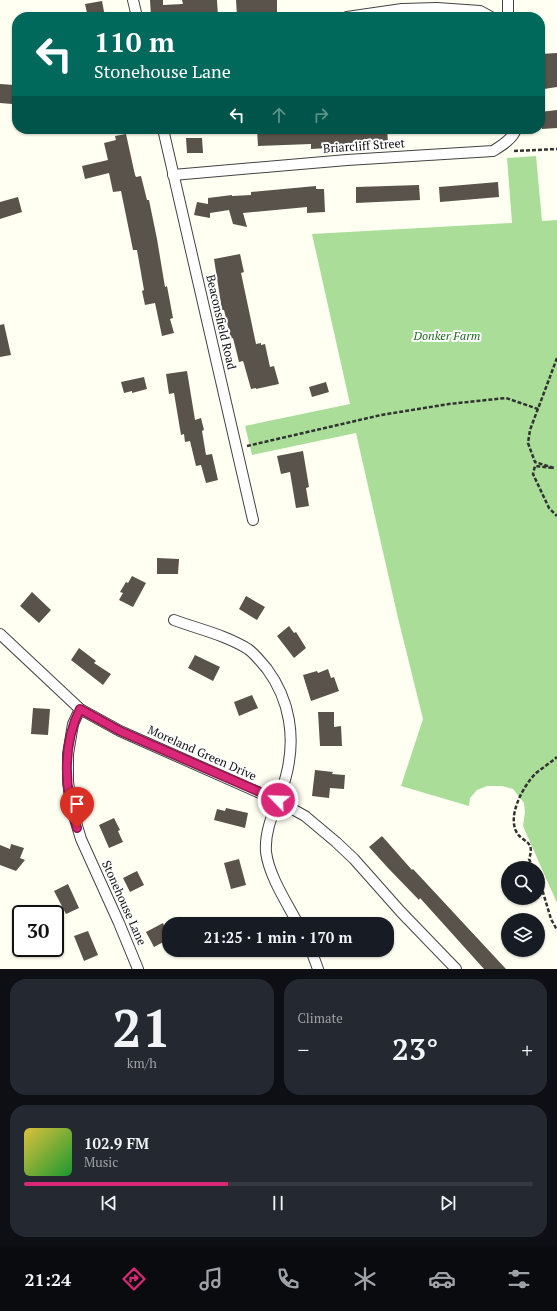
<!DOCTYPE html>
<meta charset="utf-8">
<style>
body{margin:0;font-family:"PT Serif",serif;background:#242831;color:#f1f3f6;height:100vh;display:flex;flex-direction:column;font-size:15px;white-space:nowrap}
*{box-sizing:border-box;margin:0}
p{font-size:13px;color:#9ea1a6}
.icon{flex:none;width:22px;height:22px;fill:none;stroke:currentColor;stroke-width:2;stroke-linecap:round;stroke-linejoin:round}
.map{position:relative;height:969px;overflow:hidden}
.drawer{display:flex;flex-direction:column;gap:10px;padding:10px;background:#0d0f14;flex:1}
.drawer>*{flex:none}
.hud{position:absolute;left:12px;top:12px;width:533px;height:122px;border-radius:16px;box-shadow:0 1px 3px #0004;background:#00695c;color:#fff;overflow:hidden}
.fabs{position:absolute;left:501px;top:861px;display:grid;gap:8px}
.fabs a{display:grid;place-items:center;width:44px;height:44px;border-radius:50%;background:#171b24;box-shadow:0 1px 3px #0004;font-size:20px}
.speed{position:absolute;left:12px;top:905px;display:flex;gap:8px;font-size:20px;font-weight:700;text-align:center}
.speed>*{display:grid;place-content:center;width:52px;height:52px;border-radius:50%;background:#171b24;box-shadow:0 1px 3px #0004;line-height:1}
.speed .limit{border:2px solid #111;border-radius:6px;background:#fff;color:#111}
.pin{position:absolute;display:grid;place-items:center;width:34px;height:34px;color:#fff;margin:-41px -17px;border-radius:50% 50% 50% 0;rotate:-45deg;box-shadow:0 0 4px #0007}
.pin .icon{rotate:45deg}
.me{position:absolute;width:44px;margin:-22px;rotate:294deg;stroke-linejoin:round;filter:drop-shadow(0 0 3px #0008)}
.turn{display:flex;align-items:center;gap:14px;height:84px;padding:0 16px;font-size:18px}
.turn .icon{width:52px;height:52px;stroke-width:2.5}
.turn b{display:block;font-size:28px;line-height:34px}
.lanes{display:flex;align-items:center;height:38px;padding:0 16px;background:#0003;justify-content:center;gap:20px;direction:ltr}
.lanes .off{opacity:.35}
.big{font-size:30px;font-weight:700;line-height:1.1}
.drawer .tile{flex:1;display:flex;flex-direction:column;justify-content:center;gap:6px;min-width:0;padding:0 14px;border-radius:16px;background:#242831}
.drawer .dial{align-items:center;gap:0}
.dial b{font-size:52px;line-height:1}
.song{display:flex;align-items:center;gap:12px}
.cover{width:48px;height:48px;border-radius:6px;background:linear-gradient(135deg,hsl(50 70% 55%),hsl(130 70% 35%))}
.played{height:4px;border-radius:2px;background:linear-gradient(90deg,#db2777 40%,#363941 40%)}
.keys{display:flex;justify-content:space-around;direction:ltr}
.heat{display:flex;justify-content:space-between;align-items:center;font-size:22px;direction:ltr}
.drawer .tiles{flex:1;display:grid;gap:10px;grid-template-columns:1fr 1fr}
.tile:last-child{grid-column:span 2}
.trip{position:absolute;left:162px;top:917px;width:232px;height:40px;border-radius:16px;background:#171b24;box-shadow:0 1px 3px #0004;font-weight:700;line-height:40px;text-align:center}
.tab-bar{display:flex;height:64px;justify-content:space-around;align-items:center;background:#090b0e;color:#9ea1a6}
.tab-bar .icon{width:28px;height:28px}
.tab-bar .on{color:#db2777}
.tab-bar b{font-size:18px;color:#f1f3f6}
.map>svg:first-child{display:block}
.forest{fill:#a9dd98}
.building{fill:#59534b}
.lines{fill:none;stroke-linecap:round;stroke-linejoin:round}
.street-casing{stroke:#434343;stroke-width:12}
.path{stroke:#323232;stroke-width:2.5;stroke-dasharray:4 2;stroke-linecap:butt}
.street{stroke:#fff;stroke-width:10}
.route-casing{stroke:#8e194d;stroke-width:10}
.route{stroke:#db2777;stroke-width:7}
.labels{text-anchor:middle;stroke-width:4;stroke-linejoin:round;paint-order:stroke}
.street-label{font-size:12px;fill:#101010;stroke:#fff}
.park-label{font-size:12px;font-style:italic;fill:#1c6b1c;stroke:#fff}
</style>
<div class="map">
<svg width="557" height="969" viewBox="0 0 557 969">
<rect width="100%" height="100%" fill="#fffff2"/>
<polygon class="forest" points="536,156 542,221 557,220 557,903 523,826 525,812 524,803 513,789 502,786 487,786 477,790 470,798 469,806 401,786 423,719 398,618 356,433 252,455 245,426 350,404 312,234 512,223 507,158"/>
<g class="building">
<polygon points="150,0 163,0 163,5 183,4 182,0 217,0 218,17 151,17"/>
<polygon points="236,0 277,0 277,13 237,16"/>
<polygon points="102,1 105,17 88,17 85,4"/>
<polygon points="557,53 557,87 544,89 540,54"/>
<polygon points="0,84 14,85 12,104 0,103"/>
<polygon points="557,110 557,128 542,129 540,112"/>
<polygon points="257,129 387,129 388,143 328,147 328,148 311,149 311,144 258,146"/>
<polygon points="126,134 135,175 136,177 141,176 147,200 149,200 157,239 165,287 167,286 173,318 170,319 174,333 162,336 155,303 145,305 142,291 144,290 137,250 133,250 121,191 113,192 109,173 85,179 82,166 108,160 104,143 116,140 115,136"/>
<polygon points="186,138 202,138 203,153 187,153"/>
<polygon points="498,182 499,197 440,202 439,187"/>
<polygon points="419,185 420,200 356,203 356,187"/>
<polygon points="316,186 316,189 324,189 325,212 307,213 307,207 243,213 247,227 233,224 229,210 210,213 210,218 194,215 197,202 208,204 208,198 232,195 232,196 251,195 251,192"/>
<polygon points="18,197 22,212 0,219 0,202"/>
<polygon points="240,254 244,272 241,273 256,344 261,343 261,345 265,344 270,367 274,366 279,384 256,389 256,388 251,389 244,364 243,361 239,362 233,338 231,339 224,310 222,310 214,259"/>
<polygon points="4,324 11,355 0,357 0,325"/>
<polygon points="187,371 195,420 201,418 204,430 202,431 206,455 212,454 218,480 206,483 201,465 196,466 190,441 185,442 184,434 181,435 174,393 169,394 166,374"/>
<polygon points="144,377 147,389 132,393 132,391 124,393 121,382"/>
<polygon points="326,382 329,392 312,397 309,387"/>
<polygon points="303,451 309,487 306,488 309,506 296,508 290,472 281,474 277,456"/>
<polygon points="157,558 179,559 178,574 157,574"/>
<polygon points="132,576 146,583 133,607 119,600 123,593 120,592 126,582 128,583"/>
<polygon points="32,592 51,610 39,623 20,606"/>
<polygon points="246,596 265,607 257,620 239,609"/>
<polygon points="289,626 294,633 296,632 306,648 294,658 277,636"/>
<polygon points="79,648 96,661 94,663 111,674 103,685 71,660"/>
<polygon points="195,655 220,667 213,681 188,668"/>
<polygon points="328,669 331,678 334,677 339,691 311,701 303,675 317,671 318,673"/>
<polygon points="252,695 258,708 239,716 234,702"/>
<polygon points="33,708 50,709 48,735 31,734"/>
<polygon points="318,712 334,712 334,727 341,726 342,746 320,746"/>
<polygon points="315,770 333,772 332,774 345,775 344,789 330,788 329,798 312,796"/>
<polygon points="226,808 248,813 245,828 214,820 217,809 225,811"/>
<polygon points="114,818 120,830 118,831 123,842 109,848 99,825"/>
<polygon points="382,836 412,870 413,869 506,969 484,969 420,898 419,900 388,868 369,847"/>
<polygon points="11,844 24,848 20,858 25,860 16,871 0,865 0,845 10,849"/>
<polygon points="239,859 246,885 231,889 224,863"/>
<polygon points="137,871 144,885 130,892 123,878"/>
<polygon points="68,884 79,908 66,914 54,891"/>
<polygon points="163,923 167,932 166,933 169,939 154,947 146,932"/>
<polygon points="88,931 98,955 84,961 74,936"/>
</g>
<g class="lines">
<g class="street-casing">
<g id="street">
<polyline points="133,0 137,17"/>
<polyline points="347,17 402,9 437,8 480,11 491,17"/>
<polyline points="508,17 508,0"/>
<polyline points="163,129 253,520"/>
<path d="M173,175L347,160L493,151C501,146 513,139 516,129"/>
<path d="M174,620C198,629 226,635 248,649C255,654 261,662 267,669C290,700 296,738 286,776C280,801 264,825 266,852C269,876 287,903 298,924"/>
<polyline points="0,634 80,709 120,731 278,801 305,816 336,842 354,859 401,912 456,969"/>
<polyline points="80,709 73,724 68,754 68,781 71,806 81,839 119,923 138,969"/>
<polyline points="311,950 318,969"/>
</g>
</g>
<g class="path">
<polyline points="514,151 557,149"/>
<polyline points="557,358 530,430 528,443 535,462 554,468 535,466 533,474 549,508 557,516"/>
<polyline points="247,446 381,415 449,404 506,398 538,409"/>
<path d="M533,868L529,859C536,839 521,843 516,831C508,814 523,787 535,774C542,768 550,763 557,757"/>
<polyline points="538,880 542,889 551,919 557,930"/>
</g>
<use href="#street" class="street"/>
</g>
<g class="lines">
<g class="route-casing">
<path id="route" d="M77,828C64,790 62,745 80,709L120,731L278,800"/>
</g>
<use href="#route" class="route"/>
</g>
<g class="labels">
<g class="street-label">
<text transform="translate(364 146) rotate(-4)" y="4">Briarcliff Street</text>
<text transform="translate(221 322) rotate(77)" y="4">Beaconsfield Road</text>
<text transform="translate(202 753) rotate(24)" y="4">Moreland Green Drive</text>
<text transform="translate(124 903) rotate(66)" y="4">Stonehouse Lane</text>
</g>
<g class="park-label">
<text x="447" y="340">Donker Farm</text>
</g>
</g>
</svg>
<div class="fabs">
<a><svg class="icon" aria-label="search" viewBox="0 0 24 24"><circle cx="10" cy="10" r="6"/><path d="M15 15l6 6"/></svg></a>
<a><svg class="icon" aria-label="layers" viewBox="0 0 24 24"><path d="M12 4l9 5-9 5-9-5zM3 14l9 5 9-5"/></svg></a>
</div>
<div class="speed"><div class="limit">30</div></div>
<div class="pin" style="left:77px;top:828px;background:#d93025"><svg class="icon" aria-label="arrive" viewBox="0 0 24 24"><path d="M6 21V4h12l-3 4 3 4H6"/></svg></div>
<svg class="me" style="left:278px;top:800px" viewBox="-20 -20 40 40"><circle r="17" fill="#db2777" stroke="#fff" stroke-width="3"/><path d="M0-11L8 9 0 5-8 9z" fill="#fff"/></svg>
<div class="trip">21:25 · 1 min · 170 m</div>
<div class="hud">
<div class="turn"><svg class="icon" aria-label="left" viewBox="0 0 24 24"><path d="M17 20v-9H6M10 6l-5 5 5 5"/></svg><div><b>110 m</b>Stonehouse Lane</div></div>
<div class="lanes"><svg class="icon" aria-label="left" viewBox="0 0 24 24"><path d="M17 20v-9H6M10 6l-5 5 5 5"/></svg><svg class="icon off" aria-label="ahead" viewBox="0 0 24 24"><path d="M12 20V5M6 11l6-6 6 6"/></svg><svg class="icon off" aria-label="right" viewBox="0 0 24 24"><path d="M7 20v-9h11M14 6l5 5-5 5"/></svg></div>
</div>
</div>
<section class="drawer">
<div class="tiles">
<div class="tile dial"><b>21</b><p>km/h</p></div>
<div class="tile"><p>Climate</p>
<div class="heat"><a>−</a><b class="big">23°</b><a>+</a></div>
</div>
<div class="tile">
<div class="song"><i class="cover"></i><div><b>102.9 FM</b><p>Music</p></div></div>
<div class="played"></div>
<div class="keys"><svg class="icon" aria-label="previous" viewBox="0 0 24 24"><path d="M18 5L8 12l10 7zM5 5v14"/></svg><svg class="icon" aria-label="pause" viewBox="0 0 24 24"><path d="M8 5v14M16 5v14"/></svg><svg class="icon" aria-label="next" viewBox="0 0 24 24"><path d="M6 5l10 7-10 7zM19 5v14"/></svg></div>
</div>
</div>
</section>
<nav class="tab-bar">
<b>21:24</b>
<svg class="icon on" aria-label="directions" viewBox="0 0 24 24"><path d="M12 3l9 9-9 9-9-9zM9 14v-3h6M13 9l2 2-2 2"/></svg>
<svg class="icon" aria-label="music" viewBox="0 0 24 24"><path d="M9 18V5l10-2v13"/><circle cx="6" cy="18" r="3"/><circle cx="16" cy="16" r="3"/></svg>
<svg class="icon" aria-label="phone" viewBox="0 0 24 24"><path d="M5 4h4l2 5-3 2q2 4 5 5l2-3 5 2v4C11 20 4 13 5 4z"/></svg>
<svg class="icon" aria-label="climate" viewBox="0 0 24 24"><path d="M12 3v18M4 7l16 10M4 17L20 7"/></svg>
<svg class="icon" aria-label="car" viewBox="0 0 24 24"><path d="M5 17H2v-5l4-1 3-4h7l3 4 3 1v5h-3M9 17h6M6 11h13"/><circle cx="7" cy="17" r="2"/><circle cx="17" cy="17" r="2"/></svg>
<svg class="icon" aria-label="filters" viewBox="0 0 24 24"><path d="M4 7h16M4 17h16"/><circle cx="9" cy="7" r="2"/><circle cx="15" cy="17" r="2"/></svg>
</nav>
